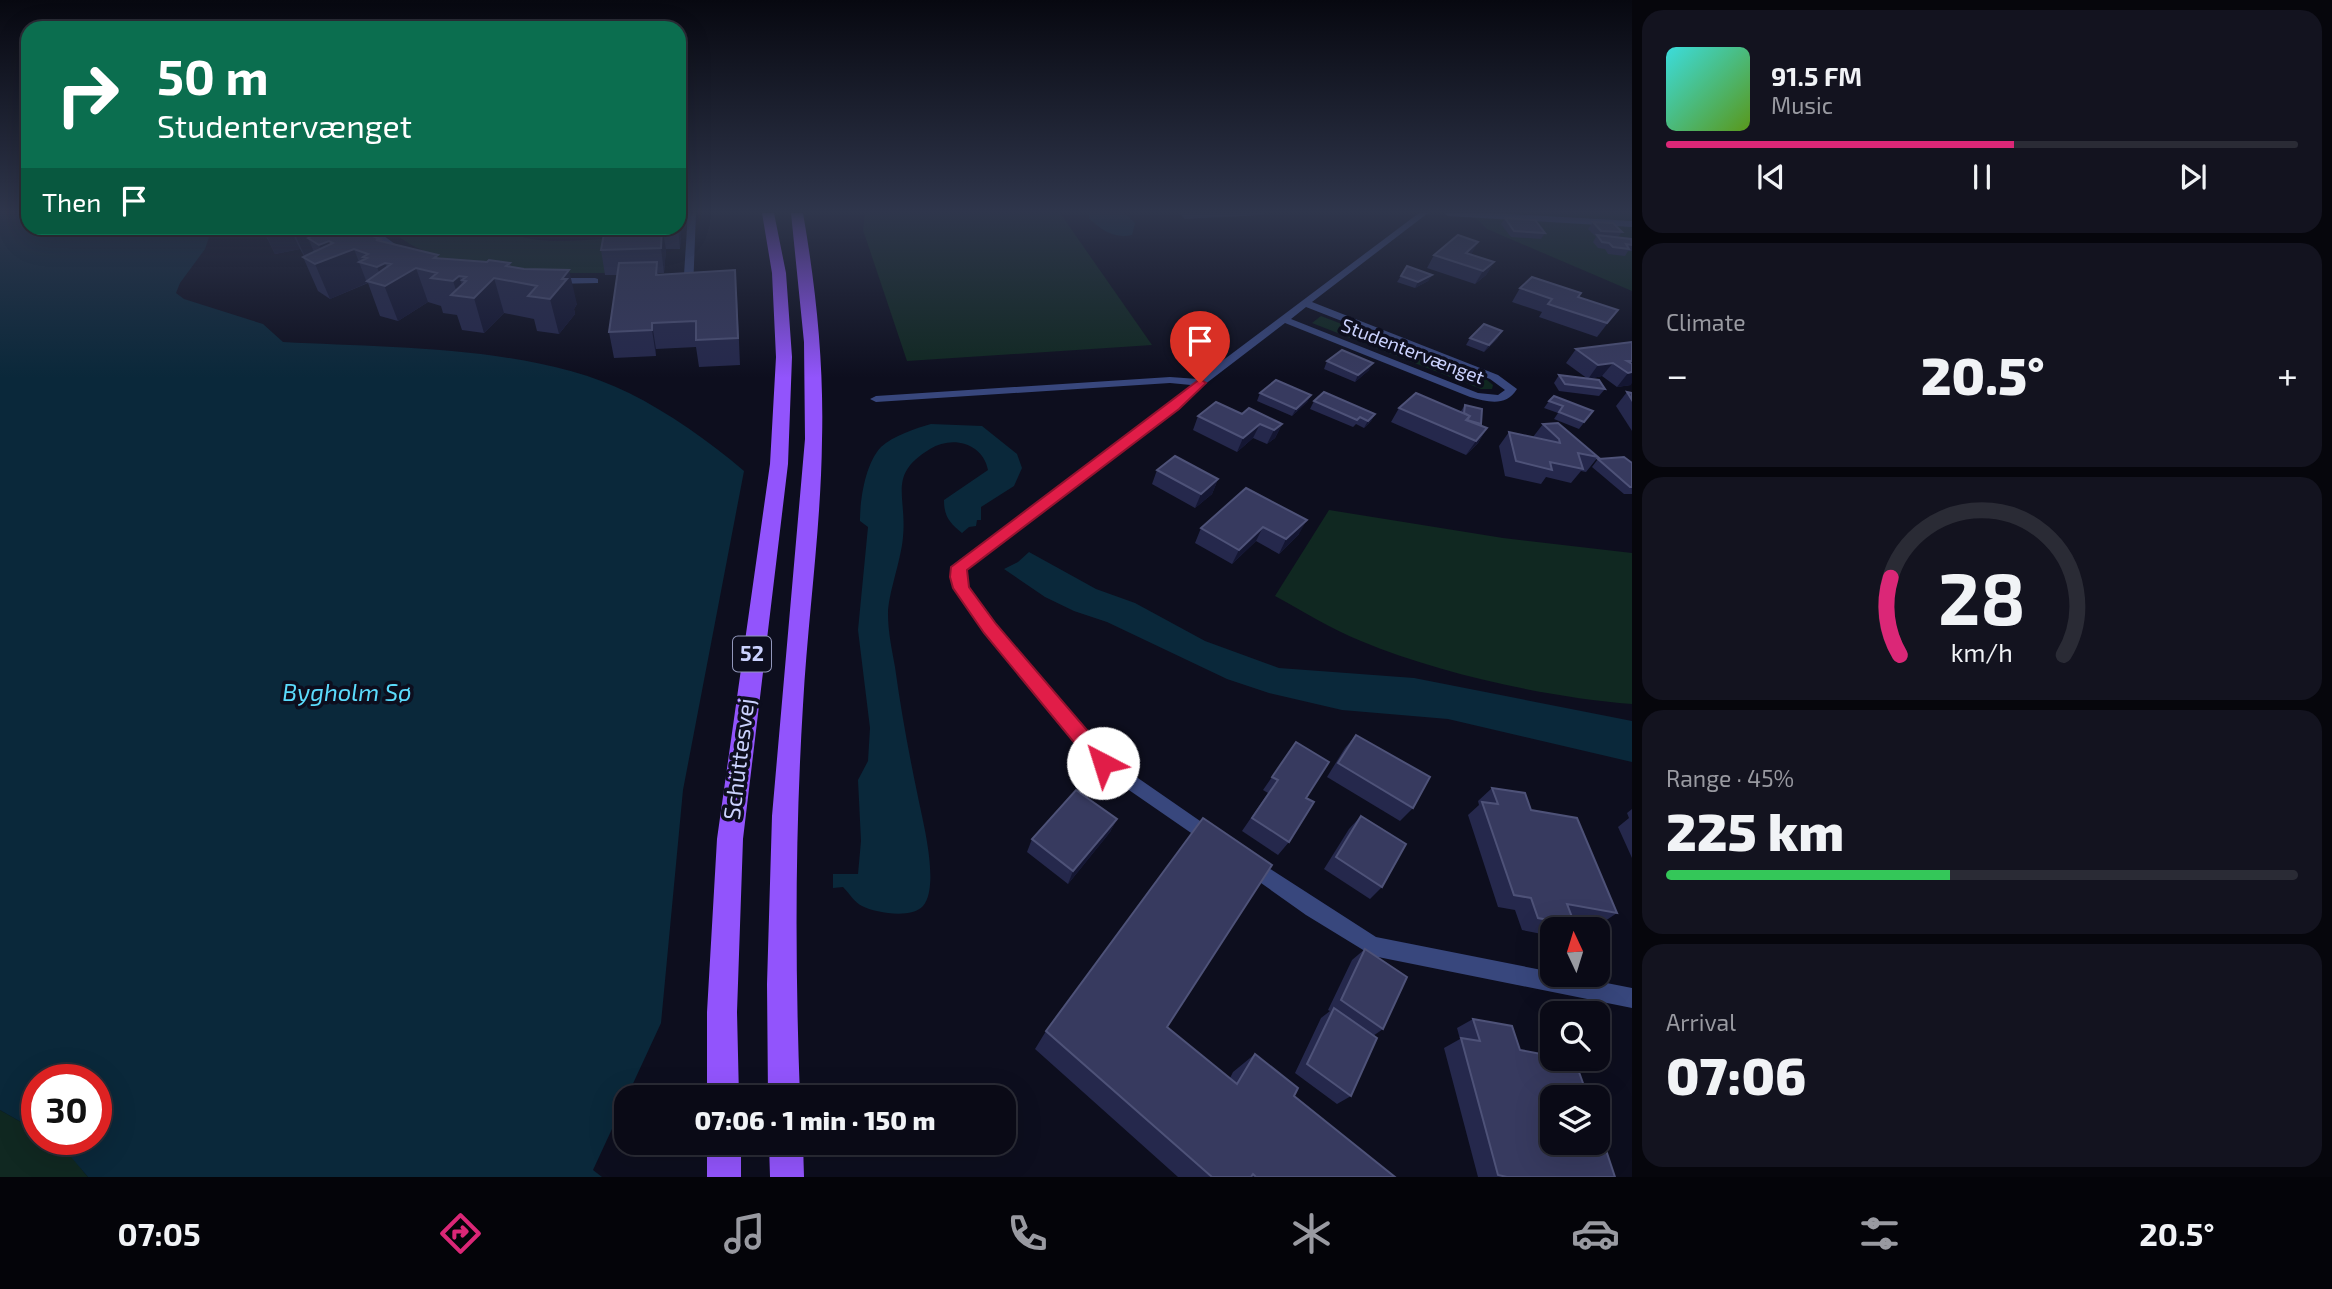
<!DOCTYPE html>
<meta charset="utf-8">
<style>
body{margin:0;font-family:"Exo 2",sans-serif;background:#13131f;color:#f1f3f6;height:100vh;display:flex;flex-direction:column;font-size:26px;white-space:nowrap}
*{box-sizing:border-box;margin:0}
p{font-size:23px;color:#999aa1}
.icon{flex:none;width:38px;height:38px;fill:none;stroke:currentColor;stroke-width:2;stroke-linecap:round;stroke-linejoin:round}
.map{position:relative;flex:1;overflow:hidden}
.side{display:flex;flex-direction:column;gap:10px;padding:10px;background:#06060c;width:700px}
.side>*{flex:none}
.hud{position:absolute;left:21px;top:21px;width:665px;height:214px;border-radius:21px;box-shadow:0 7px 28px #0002,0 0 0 2px #2a2b35;background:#0b6e4f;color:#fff;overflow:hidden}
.needle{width:46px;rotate:356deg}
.fabs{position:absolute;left:1540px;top:917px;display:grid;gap:14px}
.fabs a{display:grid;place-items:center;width:70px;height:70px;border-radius:14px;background:#0a0a16;box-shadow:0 7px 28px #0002,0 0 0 2px #2a2b35;font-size:35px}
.speed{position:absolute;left:21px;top:1064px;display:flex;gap:14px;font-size:35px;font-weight:700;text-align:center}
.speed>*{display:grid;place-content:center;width:91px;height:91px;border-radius:50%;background:#0a0a16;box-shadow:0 7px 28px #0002,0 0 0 2px #2a2b35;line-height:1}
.speed .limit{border:10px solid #d22;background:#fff;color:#111}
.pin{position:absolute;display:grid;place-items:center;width:60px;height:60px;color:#fff;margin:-72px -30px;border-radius:50% 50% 50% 0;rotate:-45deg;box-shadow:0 0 7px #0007}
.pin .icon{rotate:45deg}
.me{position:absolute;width:77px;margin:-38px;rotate:320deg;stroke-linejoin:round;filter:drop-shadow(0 0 5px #0008)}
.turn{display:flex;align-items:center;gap:24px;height:147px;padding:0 21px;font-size:32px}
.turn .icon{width:91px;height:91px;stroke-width:2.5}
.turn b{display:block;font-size:49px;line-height:60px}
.then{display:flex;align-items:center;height:66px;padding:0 21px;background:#0003;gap:14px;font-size:26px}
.big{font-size:52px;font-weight:800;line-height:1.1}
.side .widget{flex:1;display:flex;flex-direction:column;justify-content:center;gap:10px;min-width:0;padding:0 24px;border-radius:21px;background:#13131f}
.side .dial{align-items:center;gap:0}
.dial svg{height:182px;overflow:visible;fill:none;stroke:#2a2b35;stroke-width:7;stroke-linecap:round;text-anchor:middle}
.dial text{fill:#f1f3f6;stroke:none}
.song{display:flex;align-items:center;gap:21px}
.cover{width:84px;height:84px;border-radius:10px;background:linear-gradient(135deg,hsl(180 70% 55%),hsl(90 70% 35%))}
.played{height:7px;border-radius:4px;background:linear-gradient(90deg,#db2777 55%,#2a2b35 55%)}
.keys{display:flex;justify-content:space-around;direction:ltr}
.heat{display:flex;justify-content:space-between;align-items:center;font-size:38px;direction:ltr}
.charge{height:10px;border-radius:5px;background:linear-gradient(90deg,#34c759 45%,#2a2b35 0)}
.trip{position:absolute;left:614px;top:1085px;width:402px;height:70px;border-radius:21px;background:#0a0a16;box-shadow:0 7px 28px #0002,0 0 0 2px #2a2b35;font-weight:800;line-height:70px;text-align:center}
.dock{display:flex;height:112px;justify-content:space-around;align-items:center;background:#040409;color:#999aa1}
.dock .icon{width:49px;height:49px}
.dock .selected{color:#db2777}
.dock b{font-size:32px;color:#f1f3f6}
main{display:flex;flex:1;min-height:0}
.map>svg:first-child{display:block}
.green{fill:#102821}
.water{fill:#0a283a}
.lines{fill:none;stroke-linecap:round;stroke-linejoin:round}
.lane{fill:#38477d;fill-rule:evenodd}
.street{fill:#38477d;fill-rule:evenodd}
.primary{fill:#9254fc;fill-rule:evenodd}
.wall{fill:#25284c}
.shaded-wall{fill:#141632}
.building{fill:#373a5f;stroke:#4e5278;stroke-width:2}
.route{fill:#e11d48;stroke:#92132f;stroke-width:2}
.labels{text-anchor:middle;stroke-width:7;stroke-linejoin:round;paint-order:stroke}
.far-street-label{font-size:19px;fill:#cbd2fe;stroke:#0d0e1e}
.shield{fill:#0d0e1e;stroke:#9297bb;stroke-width:2}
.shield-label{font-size:21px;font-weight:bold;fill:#cbd2fe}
.street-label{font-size:23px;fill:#cbd2fe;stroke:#0d0e1e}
.water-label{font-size:24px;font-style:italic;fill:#5bdbfc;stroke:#0d0e1e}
</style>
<main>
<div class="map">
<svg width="1632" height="1177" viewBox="0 0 1632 1177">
<rect width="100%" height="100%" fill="#0d0e1e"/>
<g class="green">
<polygon points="865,213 1060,213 1152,345 907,361 863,230"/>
<polygon points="1471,213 1632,213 1632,291 1487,229"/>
<path d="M388,228H503C531,247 574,240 607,239L606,273C539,273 440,276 388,228Z"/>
<polygon points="1321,316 1487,380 1493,385 1492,389 1481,389 1312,323"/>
<path d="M1329,510L1503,538L1632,553V704C1546,697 1440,674 1361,641C1331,629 1303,611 1275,596Z"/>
<path d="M0,1110L37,1131V1139C65,1139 71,1157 88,1177H0Z"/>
</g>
<g class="water">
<path d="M0,213H28V228H212L205,249L180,283L176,293L184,299L263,324L283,342C389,348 532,345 629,393C669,413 709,441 744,471L683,790L661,1023L593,1170L602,1177H88L60,1144L52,1139H96V1080H37V1131L0,1110Z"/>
<path d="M1089,213H1125L1135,223L1132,235C1113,239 1103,230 1089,219Z"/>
<path d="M931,424L982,426L1017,454L1022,468L1014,486L981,507V520H977L976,526L969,527L962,533C950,523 944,517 944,500L988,470C983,443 952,435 930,449C887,475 907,495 903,537C901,561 888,594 888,614C888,632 892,650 895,667C901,711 909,754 918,797C923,822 940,886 923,906C911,919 876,913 862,906C855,903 849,893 843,887L833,888V874H858L861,841L858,780L868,761L870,728L858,630L868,527L860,521C860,500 865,464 881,447C893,436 916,428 931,424Z"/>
<polygon points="1029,552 1096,589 1135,603 1205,641 1279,668 1414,678 1632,721 1632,762 1448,719 1342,710 1269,693 1227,679 1107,622 1074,611 1045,597 1004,569 1018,562"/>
</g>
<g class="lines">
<polygon class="lane" points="1444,213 1491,213 1632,221 1632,227 1448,216"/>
<g class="street">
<polygon points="688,213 696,213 693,290 688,293 683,290"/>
<path d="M1419,213H1428L1312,302L1498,375L1517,389C1506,407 1488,402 1470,397L1285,323L1204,385L1179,408L966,569L968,587L995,625L1109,758L1216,832L1219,838L1216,844L1210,846L1097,768L985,633L954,588L951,577L954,564L1171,404L1191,385L1170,383L876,402L870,399L876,396L1170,377L1198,379ZM1306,307L1490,379L1505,390L1498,395L1478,393L1291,319Z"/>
<polygon points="365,228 373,228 406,252 398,254 376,240"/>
<polygon points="595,278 598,279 598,283 554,284 549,281 554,278"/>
<polygon points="1250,856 1376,937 1552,972 1552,975 1566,975 1632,988 1632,1008 1373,956 1306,915 1244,871 1241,865 1244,859"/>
</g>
<g class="primary">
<polygon points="762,213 774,213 786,273 792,357 788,464 743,839 737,1012 739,1097 707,1097 707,1012 717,839 770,464 776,357 772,273"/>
<path d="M791,213H803C816,288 824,364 822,440C821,528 808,616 803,705C795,835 795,966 800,1097H768L767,984L772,816L805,439L804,342Z"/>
<rect x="707" y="1143" width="34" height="34"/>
<polygon points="769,1143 803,1143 804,1177 770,1177"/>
</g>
</g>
<g class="wall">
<polygon points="1179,213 1264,213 1264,215 1185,219"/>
<polygon points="1505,218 1545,233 1541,239 1511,237 1501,224"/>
<polygon points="1593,222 1622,232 1618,237 1632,239 1632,251 1628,251 1625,256 1608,254 1605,249 1598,248 1593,242 1596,237 1588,229"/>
<polygon points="262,228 352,228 380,241 439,258 487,262 510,263 511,267 577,304 574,309 575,314 559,334 537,331 534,319 504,313 484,333 462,330 457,315 443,313 441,306 428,302 398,321 380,316 368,283 330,299 318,291 303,257 304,256 300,249 275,254"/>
<polygon points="605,228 679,228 681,235 680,249 666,249 664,273 658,273 659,275 737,295 740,365 699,367 696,347 656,349 656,356 614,358 609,332 617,275 605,275 601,250"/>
<polygon points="1478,242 1471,254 1494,262 1486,275 1475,284 1427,268 1434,255"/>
<polygon points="1432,275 1428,281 1415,288 1397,282 1401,276"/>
<polygon points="1520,288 1579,297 1618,310 1597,337 1539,317 1542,312 1512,302"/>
<polygon points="1470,338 1498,338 1484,352 1466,345"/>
<polygon points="1632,342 1631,385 1617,387 1602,376 1588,379 1566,363 1576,349"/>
<polygon points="1327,361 1369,370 1355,382 1324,369"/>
<polygon points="1559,375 1605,389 1599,396 1559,391 1554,383"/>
<polygon points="1627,392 1632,393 1632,431 1616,406"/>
<polygon points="1260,393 1311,395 1307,402 1292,416 1257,401"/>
<polygon points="1314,401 1375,414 1371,421 1364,428 1356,424 1353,427 1310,409"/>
<polygon points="1549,401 1593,411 1579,429 1554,419 1558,413 1544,408"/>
<polygon points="1465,405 1481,424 1480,426 1487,428 1478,443 1466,455 1391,422 1399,408 1461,411"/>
<polygon points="1198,416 1282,424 1275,438 1267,444 1253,438 1237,452 1193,430"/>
<polygon points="1543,424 1598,457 1586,472 1581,471 1571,483 1546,477 1541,484 1505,476 1499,446 1509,432 1533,437"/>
<polygon points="1598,459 1632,463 1632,494 1624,494 1592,467"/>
<polygon points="1157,470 1218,479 1212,494 1195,508 1152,484"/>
<polygon points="1246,488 1299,534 1279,554 1256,541 1232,564 1195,543 1201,528"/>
<polygon points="1356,735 1413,808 1400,821 1327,777 1345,748"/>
<polygon points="1296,742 1306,798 1289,842 1278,855 1242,831 1268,793 1263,790"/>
<polygon points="1492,788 1531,810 1617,913 1599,925 1573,920 1575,925 1569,929 1552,929 1552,936 1522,930 1515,910 1498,907 1468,815 1479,805 1478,801"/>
<polygon points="1632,809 1632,858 1618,827 1629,818 1627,813"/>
<polygon points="1361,816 1382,887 1370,899 1324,869 1349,829"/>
<polygon points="1117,819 1110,832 1068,884 1027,852 1032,839"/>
<polygon points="1365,949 1383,1029 1373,1036 1351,1096 1337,1104 1295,1073 1321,1018 1330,1011 1328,1010 1352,960"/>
<polygon points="1473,1019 1520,1050 1615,1177 1478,1177 1444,1048 1460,1039 1457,1028"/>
<polygon points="1167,1027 1230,1078 1233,1072 1255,1054 1294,1096 1395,1177 1178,1177 1035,1049 1046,1031"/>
</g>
<g class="shaded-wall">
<polygon points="679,218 681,235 680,249 678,228 679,228"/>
<polygon points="263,228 290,228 300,249 275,254"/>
<polygon points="292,228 315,228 322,244 329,241 336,256 354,249 367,283 330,299 315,264 326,260 319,245 308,238 317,259 306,259"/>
<polygon points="662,228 666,249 664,273 661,248"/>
<polygon points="380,239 389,264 385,263 392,282 416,268 428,302 398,321 377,267 376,240"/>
<polygon points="1478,242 1471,255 1466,253"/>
<polygon points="1494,262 1486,275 1475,284 1483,271"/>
<polygon points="569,270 577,304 574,309 575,314 559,334 550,299 562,279"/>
<polygon points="1432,275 1428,281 1415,288 1418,282"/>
<polygon points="459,276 466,297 458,296 453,281"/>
<polygon points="494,278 504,313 484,333 474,298"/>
<polygon points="652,323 656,349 656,356 652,330"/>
<polygon points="1502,331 1498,338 1484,352 1489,345"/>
<polygon points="1627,361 1632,361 1632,383 1631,385 1617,387 1628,373"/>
<polygon points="1373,363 1369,370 1355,382 1358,375"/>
<polygon points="1613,363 1602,376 1588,379 1598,365"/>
<polygon points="1311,395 1307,402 1292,416 1296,409"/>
<polygon points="1375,414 1371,421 1364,428 1368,421"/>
<polygon points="1260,424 1253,438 1237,452 1243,438"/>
<polygon points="1282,424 1275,438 1267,444 1274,430"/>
<polygon points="1487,428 1478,443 1466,455 1476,441"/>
<polygon points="1218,479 1212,494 1195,508 1201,494"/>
<polygon points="1307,520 1299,534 1279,554 1286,539"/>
<polygon points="1263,527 1256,541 1232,564 1239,550"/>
<polygon points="1117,819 1110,832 1068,884 1073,871"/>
</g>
<g class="building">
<polygon points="1505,218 1535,220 1545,233 1514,231"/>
<polygon points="1593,222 1613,223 1622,232 1601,231"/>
<polygon points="319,228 352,228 380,239 376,240 438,255 434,258 487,262 489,260 510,263 506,266 524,269 569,270 562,279 567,279 550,299 528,296 537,286 494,278 474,298 451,295 466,281 462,280 466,277 459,276 453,281 431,278 437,273 416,268 385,286 367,281 391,264 385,263 377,267 359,262 367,258 363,257 368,254 354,249 315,264 303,257 333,243 329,241 319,245 308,238 322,230"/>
<polygon points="605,228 662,228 661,248 601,250"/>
<polygon points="1458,235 1478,242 1466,253 1494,262 1483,271 1434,255"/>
<polygon points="1597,235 1631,239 1632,245 1626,244 1629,249 1613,247 1609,243 1602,242"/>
<polygon points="657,262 656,275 735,270 738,338 696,340 696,321 652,323 652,330 609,332 619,263"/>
<polygon points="1407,266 1432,275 1418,282 1401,276"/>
<polygon points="1532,277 1581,293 1578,297 1618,310 1607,323 1548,304 1552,299 1520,288"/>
<polygon points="1484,324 1502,331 1489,345 1470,338"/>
<polygon points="1632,342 1632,361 1627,361 1632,364 1632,372 1628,373 1613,363 1598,365 1576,349"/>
<polygon points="1342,350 1373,363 1358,375 1327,361"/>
<polygon points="1559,375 1599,380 1605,389 1565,384"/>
<polygon points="1276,380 1311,395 1296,409 1260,393"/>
<polygon points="1324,392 1375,414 1368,421 1360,417 1357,420 1314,401"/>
<polygon points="1627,392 1632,393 1632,400"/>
<polygon points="1416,393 1470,416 1466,420 1487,428 1476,441 1399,408"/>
<polygon points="1554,396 1593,411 1584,422 1559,412 1563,406 1549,401"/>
<polygon points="1216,402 1242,414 1249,408 1282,424 1274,430 1260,424 1243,438 1198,416"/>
<polygon points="1465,405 1482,409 1481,424 1467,420 1470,416 1464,413"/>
<polygon points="1558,423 1598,457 1578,453 1583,469 1550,462 1552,470 1516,461 1509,432 1560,443 1559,439 1543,424"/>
<polygon points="1175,456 1218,479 1201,494 1157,470"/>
<polygon points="1624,457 1632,463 1632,487 1630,487 1598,459"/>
<polygon points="1246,488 1307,520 1286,539 1263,527 1239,550 1201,528"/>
<polygon points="1356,735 1430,777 1413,808 1338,763"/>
<polygon points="1296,742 1329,762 1306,798 1314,802 1289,842 1252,818 1278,780 1272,777"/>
<polygon points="1492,788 1525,793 1531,810 1577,818 1617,913 1567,904 1575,925 1538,918 1531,898 1514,895 1482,802 1498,804"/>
<polygon points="1076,790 1117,819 1073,871 1032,839"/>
<polygon points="1361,816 1406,844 1382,887 1336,857"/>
<polygon points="1203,818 1272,865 1167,1027 1237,1084 1255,1054 1298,1088 1294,1096 1395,1177 1256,1177 1253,1174 1251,1177 1212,1177 1046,1031"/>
<polygon points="1365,949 1407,977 1383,1029 1341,1000"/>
<polygon points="1334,1008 1377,1038 1351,1096 1307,1064"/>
<polygon points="1473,1019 1512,1026 1520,1050 1552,1056 1552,1059 1565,1059 1575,1061 1588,1097 1552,1097 1552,1143 1598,1143 1598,1126 1615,1177 1507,1177 1498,1175 1461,1038 1480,1041"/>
</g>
<linearGradient id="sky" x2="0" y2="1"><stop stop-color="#070810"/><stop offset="0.56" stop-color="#2f364c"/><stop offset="1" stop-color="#2f364c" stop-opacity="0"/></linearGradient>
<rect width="1632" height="378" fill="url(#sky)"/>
<polygon class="route" points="1200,379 1206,383 1179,409 967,570 969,587 996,624 1110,757 1112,763 1110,769 1103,771 1096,769 984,633 953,588 950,577 951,567"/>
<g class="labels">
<g class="far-street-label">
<text transform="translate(1413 351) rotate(21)" y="7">Studentervænget</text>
</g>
<rect class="shield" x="733" y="636.5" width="38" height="35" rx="5"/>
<g class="shield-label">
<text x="752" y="661">52</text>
</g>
<g class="street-label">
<text transform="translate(739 759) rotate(-83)" y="8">Schüttesvej</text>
</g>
<g class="water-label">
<text x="347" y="701">Bygholm Sø</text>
</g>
</g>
</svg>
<div class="fabs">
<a><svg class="needle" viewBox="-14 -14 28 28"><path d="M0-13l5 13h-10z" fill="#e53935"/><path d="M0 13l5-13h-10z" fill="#999aa1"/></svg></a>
<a><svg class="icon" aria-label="search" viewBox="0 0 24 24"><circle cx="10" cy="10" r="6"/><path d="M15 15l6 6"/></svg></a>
<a><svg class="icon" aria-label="layers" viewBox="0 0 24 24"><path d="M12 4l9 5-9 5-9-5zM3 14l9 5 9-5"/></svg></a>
</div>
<div class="speed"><div class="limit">30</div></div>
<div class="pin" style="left:1200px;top:383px;background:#d93025"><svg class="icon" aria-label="arrive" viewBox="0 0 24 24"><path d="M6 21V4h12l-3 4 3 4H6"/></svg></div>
<svg class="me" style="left:1103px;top:763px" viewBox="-20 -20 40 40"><circle r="19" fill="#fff"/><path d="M0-13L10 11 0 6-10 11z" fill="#e11d48"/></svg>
<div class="trip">07:06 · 1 min · 150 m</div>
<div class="hud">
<div class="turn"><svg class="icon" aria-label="right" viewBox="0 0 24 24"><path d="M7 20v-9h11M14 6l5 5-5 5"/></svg><div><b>50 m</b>Studentervænget</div></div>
<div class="then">Then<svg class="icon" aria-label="arrive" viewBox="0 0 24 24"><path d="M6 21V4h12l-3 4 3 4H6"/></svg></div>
</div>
</div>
<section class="side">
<div class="widget">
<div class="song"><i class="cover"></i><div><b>91.5 FM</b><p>Music</p></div></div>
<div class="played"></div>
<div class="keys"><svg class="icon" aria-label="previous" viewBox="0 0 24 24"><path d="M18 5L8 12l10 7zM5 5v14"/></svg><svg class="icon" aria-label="pause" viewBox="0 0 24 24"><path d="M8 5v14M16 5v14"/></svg><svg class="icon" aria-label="next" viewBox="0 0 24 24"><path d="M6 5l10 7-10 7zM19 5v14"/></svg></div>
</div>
<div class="widget"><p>Climate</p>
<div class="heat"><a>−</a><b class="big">20.5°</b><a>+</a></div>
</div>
<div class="widget dial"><svg viewBox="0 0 100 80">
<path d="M14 69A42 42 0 1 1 86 69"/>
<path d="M14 69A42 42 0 0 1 10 35" stroke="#db2777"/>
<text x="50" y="56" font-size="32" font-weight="700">28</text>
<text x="50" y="72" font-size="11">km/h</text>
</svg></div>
<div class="widget"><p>Range · 45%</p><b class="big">225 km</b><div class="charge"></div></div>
<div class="widget"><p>Arrival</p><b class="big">07:06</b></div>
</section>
</main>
<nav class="dock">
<b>07:05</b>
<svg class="icon selected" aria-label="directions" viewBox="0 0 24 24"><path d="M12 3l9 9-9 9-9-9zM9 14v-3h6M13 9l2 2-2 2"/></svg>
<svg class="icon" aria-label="music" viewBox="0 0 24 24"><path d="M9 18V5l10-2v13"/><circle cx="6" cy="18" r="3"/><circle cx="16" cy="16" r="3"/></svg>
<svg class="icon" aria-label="phone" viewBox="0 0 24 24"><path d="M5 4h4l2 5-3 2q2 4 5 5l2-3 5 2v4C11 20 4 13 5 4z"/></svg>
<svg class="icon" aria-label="climate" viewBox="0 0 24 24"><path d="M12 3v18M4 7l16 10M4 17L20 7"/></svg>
<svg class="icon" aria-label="car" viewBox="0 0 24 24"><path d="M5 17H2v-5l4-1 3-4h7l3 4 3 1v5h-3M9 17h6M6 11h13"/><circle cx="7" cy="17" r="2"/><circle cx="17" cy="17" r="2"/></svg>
<svg class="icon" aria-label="filters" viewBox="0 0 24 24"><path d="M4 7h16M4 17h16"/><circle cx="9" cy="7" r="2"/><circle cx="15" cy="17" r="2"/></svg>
<b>20.5°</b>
</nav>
